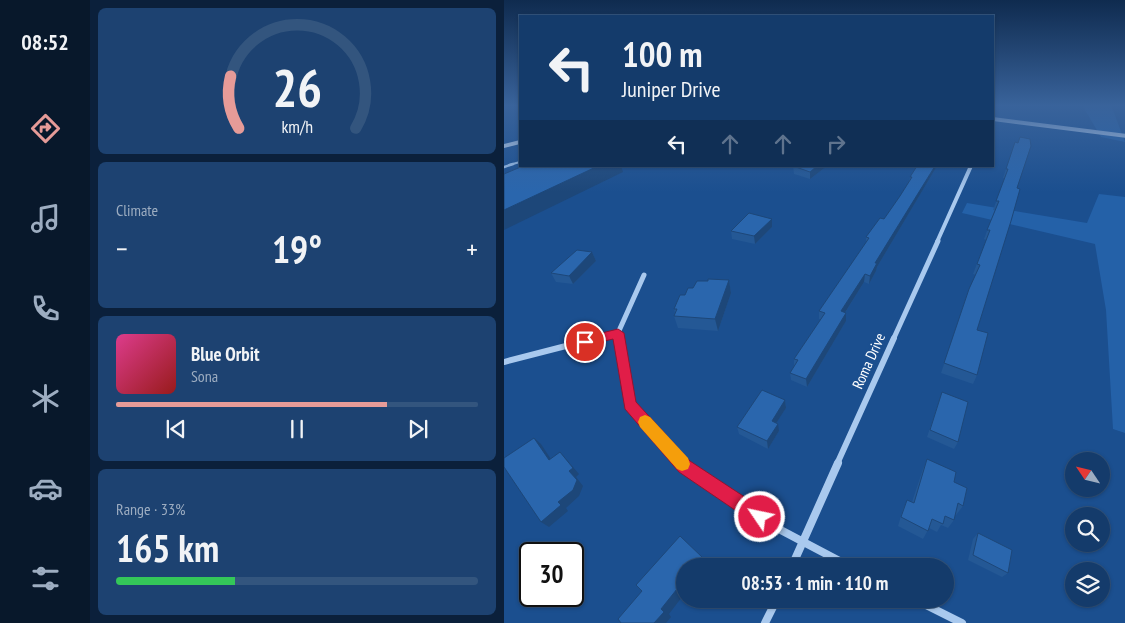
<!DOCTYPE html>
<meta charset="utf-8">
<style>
body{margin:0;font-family:"PT Sans Narrow",sans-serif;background:#1d4271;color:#f1f3f6;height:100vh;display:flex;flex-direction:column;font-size:19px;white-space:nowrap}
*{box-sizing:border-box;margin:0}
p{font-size:16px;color:#9dadc1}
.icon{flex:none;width:28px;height:28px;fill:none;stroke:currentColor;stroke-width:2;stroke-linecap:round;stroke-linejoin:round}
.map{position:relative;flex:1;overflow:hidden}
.details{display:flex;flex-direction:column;gap:8px;padding:8px;background:#0b203b;width:414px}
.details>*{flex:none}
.top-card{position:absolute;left:15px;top:15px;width:475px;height:152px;border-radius:0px;box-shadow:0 1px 4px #0004,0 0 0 1px #33557e;background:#143b6b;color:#f1f3f6;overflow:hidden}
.needle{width:32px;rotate:305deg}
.controls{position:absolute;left:561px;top:452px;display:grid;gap:10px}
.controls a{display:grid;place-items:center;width:45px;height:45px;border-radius:50%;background:#143b6b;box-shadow:0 1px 4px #0004,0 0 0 1px #33557e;font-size:25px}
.speed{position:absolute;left:15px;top:542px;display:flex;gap:10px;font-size:25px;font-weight:700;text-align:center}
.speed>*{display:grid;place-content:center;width:65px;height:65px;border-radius:50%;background:#143b6b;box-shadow:0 1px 4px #0004,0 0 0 1px #33557e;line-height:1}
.speed .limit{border:2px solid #111;border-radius:8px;background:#fff;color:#111}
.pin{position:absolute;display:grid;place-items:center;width:42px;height:42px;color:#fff;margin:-21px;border:2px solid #fff;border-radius:50%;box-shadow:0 1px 5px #0007}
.me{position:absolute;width:55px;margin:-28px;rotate:304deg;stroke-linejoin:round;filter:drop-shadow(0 0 4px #0008)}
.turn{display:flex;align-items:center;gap:18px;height:105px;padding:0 20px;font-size:22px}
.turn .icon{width:65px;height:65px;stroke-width:2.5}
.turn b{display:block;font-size:35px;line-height:42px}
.lanes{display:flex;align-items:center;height:48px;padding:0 20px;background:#0003;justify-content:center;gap:25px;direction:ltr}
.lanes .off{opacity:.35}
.big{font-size:38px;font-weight:600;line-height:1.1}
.details .widget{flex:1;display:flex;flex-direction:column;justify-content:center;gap:8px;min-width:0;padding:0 18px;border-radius:8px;background:#1d4271}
.details .dial{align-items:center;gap:0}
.dial svg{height:130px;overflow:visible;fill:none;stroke:#33557e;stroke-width:7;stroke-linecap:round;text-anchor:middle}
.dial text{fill:#f1f3f6;stroke:none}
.song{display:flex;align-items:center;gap:15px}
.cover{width:60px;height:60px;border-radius:8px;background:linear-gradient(135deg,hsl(330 70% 55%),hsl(0 70% 35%))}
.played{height:5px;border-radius:2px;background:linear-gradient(90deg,#e69b98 75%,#33557e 75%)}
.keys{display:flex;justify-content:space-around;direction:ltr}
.heat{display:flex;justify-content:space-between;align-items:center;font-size:28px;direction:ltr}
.charge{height:8px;border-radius:4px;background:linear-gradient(90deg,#34c759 33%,#33557e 0)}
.trip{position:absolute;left:172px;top:558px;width:278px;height:50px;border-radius:25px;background:#143b6b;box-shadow:0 1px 4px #0004,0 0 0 1px #33557e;font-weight:600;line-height:50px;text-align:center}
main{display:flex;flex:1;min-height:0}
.dock{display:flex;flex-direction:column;width:90px;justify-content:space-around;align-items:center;background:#08182b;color:#9dadc1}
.dock .icon{width:35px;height:35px}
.dock .active{color:#e69b98}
.dock b{font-size:22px;color:#f1f3f6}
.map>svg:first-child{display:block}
.green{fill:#2461a8}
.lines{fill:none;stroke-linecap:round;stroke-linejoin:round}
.lane-far1{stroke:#a9c9ee;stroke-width:2}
.lane{stroke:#a9c9ee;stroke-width:2.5}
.street-far3{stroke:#a9c9ee;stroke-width:4}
.street-far2{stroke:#a9c9ee;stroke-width:5}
.street-far1{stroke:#a9c9ee;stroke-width:6}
.street{stroke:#a9c9ee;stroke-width:8}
.secondary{fill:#d6e6fa;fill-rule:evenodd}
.wall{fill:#245895}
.shaded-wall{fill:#1d4779}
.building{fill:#2a66ad;stroke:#1d4779}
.route{fill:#e11d48;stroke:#92132f}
.slow{fill:#f59e0b}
.labels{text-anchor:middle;stroke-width:5;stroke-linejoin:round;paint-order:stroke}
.street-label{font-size:15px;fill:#fff;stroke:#1b4f8f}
</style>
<main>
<nav class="dock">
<b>08:52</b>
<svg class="icon active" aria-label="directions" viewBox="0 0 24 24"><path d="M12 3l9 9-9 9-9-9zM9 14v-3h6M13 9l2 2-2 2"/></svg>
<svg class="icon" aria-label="music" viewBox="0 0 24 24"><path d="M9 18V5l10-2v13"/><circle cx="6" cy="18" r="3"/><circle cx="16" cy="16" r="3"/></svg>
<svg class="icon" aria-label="phone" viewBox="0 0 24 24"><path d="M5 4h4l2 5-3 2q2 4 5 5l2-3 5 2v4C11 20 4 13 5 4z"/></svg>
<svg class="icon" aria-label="climate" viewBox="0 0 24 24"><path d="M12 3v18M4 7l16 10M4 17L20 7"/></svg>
<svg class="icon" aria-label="car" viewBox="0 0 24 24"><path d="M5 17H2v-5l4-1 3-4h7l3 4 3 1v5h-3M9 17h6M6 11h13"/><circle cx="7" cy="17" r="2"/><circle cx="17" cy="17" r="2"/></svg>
<svg class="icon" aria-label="filters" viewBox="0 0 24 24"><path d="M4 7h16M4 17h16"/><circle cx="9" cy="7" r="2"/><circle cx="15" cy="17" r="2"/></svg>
</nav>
<section class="details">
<div class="widget dial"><svg viewBox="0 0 100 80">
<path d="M14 69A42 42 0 1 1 86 69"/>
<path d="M14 69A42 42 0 0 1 9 37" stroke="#e69b98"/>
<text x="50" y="56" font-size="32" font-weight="700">26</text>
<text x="50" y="72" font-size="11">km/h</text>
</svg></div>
<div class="widget"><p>Climate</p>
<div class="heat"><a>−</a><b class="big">19°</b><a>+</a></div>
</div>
<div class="widget">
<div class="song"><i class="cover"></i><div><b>Blue Orbit</b><p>Sona</p></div></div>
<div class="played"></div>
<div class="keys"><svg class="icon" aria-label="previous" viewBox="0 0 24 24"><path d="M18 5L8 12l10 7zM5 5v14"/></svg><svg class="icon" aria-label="pause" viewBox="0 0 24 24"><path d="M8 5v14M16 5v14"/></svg><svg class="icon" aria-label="next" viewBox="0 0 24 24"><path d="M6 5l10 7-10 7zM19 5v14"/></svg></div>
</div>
<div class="widget"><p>Range · 33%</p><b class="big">165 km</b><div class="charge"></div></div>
</section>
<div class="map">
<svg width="622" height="623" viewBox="0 0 622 623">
<rect width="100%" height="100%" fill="#1b4f8f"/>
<g class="green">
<polygon points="578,105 607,105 621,142 597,137"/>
<polygon points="595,194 621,197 621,433 609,429 602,310 591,244 458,213 463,203 583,223"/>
</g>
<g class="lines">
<polyline class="lane-far1" points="5,165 16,162"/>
<polyline class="lane" points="0,167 9,164"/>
<polyline class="street-far3" points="433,242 467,166"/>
<g class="street-far2">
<polyline points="88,340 114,333"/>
<polyline points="115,340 114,333 140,275"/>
<polyline points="389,340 434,241"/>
</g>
<g class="street-far1">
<polyline points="115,338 126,405 179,464"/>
<polyline points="0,362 93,338"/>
<polyline points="333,464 390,338"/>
</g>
<g class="street">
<polyline points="178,463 271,527 345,566"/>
<polyline points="288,566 334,463"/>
<polyline points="410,599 458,623"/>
<polyline points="261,623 273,599"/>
</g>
<g class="secondary">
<polygon points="489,117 622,134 622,138 489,121"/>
<polygon points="16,140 16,144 0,148 0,144"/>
</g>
</g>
<g class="wall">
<polygon points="511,142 513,188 473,330 473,375 469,384 437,373 462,299 472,275 469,274 482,240 480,239 491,210 489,210 501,178 499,178"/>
<polygon points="289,166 323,166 306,179 290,174"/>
<polygon points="413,166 433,166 373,267 372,271 365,284 360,282 341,313 342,313 342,321 303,387 287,380 286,373 290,366 290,359 317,319 315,319 315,311 362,243 362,237 380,219 396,196 405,182 406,177"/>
<polygon points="268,227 251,244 228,239 227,231"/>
<polygon points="88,252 92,261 69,284 52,282 47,273"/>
<polygon points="225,280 227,293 214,331 174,328 170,316 171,313 170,309 181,295 189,288 204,281"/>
<polygon points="438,392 454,442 450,449 423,437"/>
<polygon points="281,400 282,408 272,423 275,431 264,449 235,434 233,427"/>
<polygon points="423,459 450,482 459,506 452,515 451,514 450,520 444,528 437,525 433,532 425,528 419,539 394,526 399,509 403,500 408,502 419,469"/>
<polygon points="474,533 504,573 498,577 464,560 469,539"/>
</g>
<g class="shaded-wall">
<polygon points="94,166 117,166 119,172 0,230 0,210"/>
<polygon points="313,166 323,166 306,179 306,172"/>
<polygon points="431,166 433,166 373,267 372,271 365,284 366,276 371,263"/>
<polygon points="268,219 268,227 251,244 250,236"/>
<polygon points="88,252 92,261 69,284 65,276"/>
<polygon points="361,274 360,282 337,319 337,311"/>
<polygon points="225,280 227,293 214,331 211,319"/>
<polygon points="342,313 342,321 303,387 302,379"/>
<polygon points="281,400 282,408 269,428 268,421"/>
<polygon points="274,424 275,431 264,449 263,441"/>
<polygon points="30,438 37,444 52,467 45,460"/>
<polygon points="56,452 75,474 72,477 79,486 75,496 62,508 64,511 45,527 37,522 54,502 65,471"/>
<polygon points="199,558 204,565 203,566 192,566"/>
<polygon points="181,579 181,593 165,614 167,617 162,623 150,623 157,609"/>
</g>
<g class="building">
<polygon points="516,137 526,139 527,146 513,188 516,189 507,221 473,330 484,333 473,375 440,363 465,289 476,265 473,264 486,230 483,230 495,201 492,201 504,169 502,169 511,142 514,143"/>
<polygon points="19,166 94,166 0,210 0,174"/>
<polygon points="289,166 313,166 306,172"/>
<polygon points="413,166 431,166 371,263 373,263 366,276 361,274 337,311 342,313 302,379 286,373 294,360 290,359 321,313 315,311 365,238 362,237 376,218 380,219 396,196 408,177 406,177"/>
<polygon points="245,213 268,219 250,236 227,231"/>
<polygon points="73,250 88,252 65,276 47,273"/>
<polygon points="204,279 225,280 211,319 170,316 173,309 170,309 176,295 181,295 184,288 189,288 193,281 204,281"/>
<polygon points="258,390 281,400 268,421 274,424 263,441 233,427"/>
<polygon points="438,392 464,402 454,442 426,430"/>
<polygon points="30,438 45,460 56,452 69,468 65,471 73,480 69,490 54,502 57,505 37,522 0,467 0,458"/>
<polygon points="423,459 452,472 450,482 463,488 459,506 454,503 450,520 441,516 439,524 428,519 424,531 397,517 403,500 410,503"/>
<polygon points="474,533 508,550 504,573 469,555"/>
<polygon points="176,536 199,558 192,566 181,566 181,579 157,609 160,612 150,623 117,623 114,619 138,591 132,585"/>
</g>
<linearGradient id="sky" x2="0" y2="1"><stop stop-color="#0f2b4f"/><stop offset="0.55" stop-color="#39639b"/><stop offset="1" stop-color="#39639b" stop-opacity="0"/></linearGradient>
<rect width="622" height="192" fill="url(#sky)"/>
<polygon class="route" points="114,329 120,333 132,402 186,461 262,511 264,517 262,523 256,526 250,523 175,472 121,409 109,339 81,346 77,345 75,342 77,338"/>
<polygon class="slow" points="141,415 146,417 184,458 186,464 184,469 178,471 173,469 136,427 134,422 136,417"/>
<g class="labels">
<g class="street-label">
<text transform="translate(365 361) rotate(-66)" y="5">Roma Drive</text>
</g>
</g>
</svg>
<div class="controls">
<a><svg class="needle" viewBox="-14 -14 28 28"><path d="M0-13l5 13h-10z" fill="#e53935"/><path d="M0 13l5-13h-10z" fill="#9dadc1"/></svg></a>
<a><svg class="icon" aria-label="search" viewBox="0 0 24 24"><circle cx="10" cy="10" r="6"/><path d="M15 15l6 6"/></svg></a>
<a><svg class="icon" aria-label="layers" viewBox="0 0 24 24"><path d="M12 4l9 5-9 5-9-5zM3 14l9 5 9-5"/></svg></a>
</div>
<div class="speed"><div class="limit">30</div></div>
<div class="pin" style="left:81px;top:342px;background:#d93025"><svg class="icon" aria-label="arrive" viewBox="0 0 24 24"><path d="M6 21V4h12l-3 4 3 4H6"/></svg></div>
<svg class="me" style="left:256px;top:517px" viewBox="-20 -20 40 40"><circle r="17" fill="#e11d48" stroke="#fff" stroke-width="3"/><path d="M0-11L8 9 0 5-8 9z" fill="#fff"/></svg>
<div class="trip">08:53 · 1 min · 110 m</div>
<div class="top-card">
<div class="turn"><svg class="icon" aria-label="left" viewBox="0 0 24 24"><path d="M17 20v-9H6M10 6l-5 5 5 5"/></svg><div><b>100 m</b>Juniper Drive</div></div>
<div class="lanes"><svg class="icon" aria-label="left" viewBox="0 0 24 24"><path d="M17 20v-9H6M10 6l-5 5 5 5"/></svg><svg class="icon off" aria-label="ahead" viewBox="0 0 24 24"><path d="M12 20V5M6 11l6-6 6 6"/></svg><svg class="icon off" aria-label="ahead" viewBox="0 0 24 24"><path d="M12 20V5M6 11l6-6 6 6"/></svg><svg class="icon off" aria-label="right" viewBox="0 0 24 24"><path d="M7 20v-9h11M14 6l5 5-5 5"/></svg></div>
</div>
</div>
</main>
